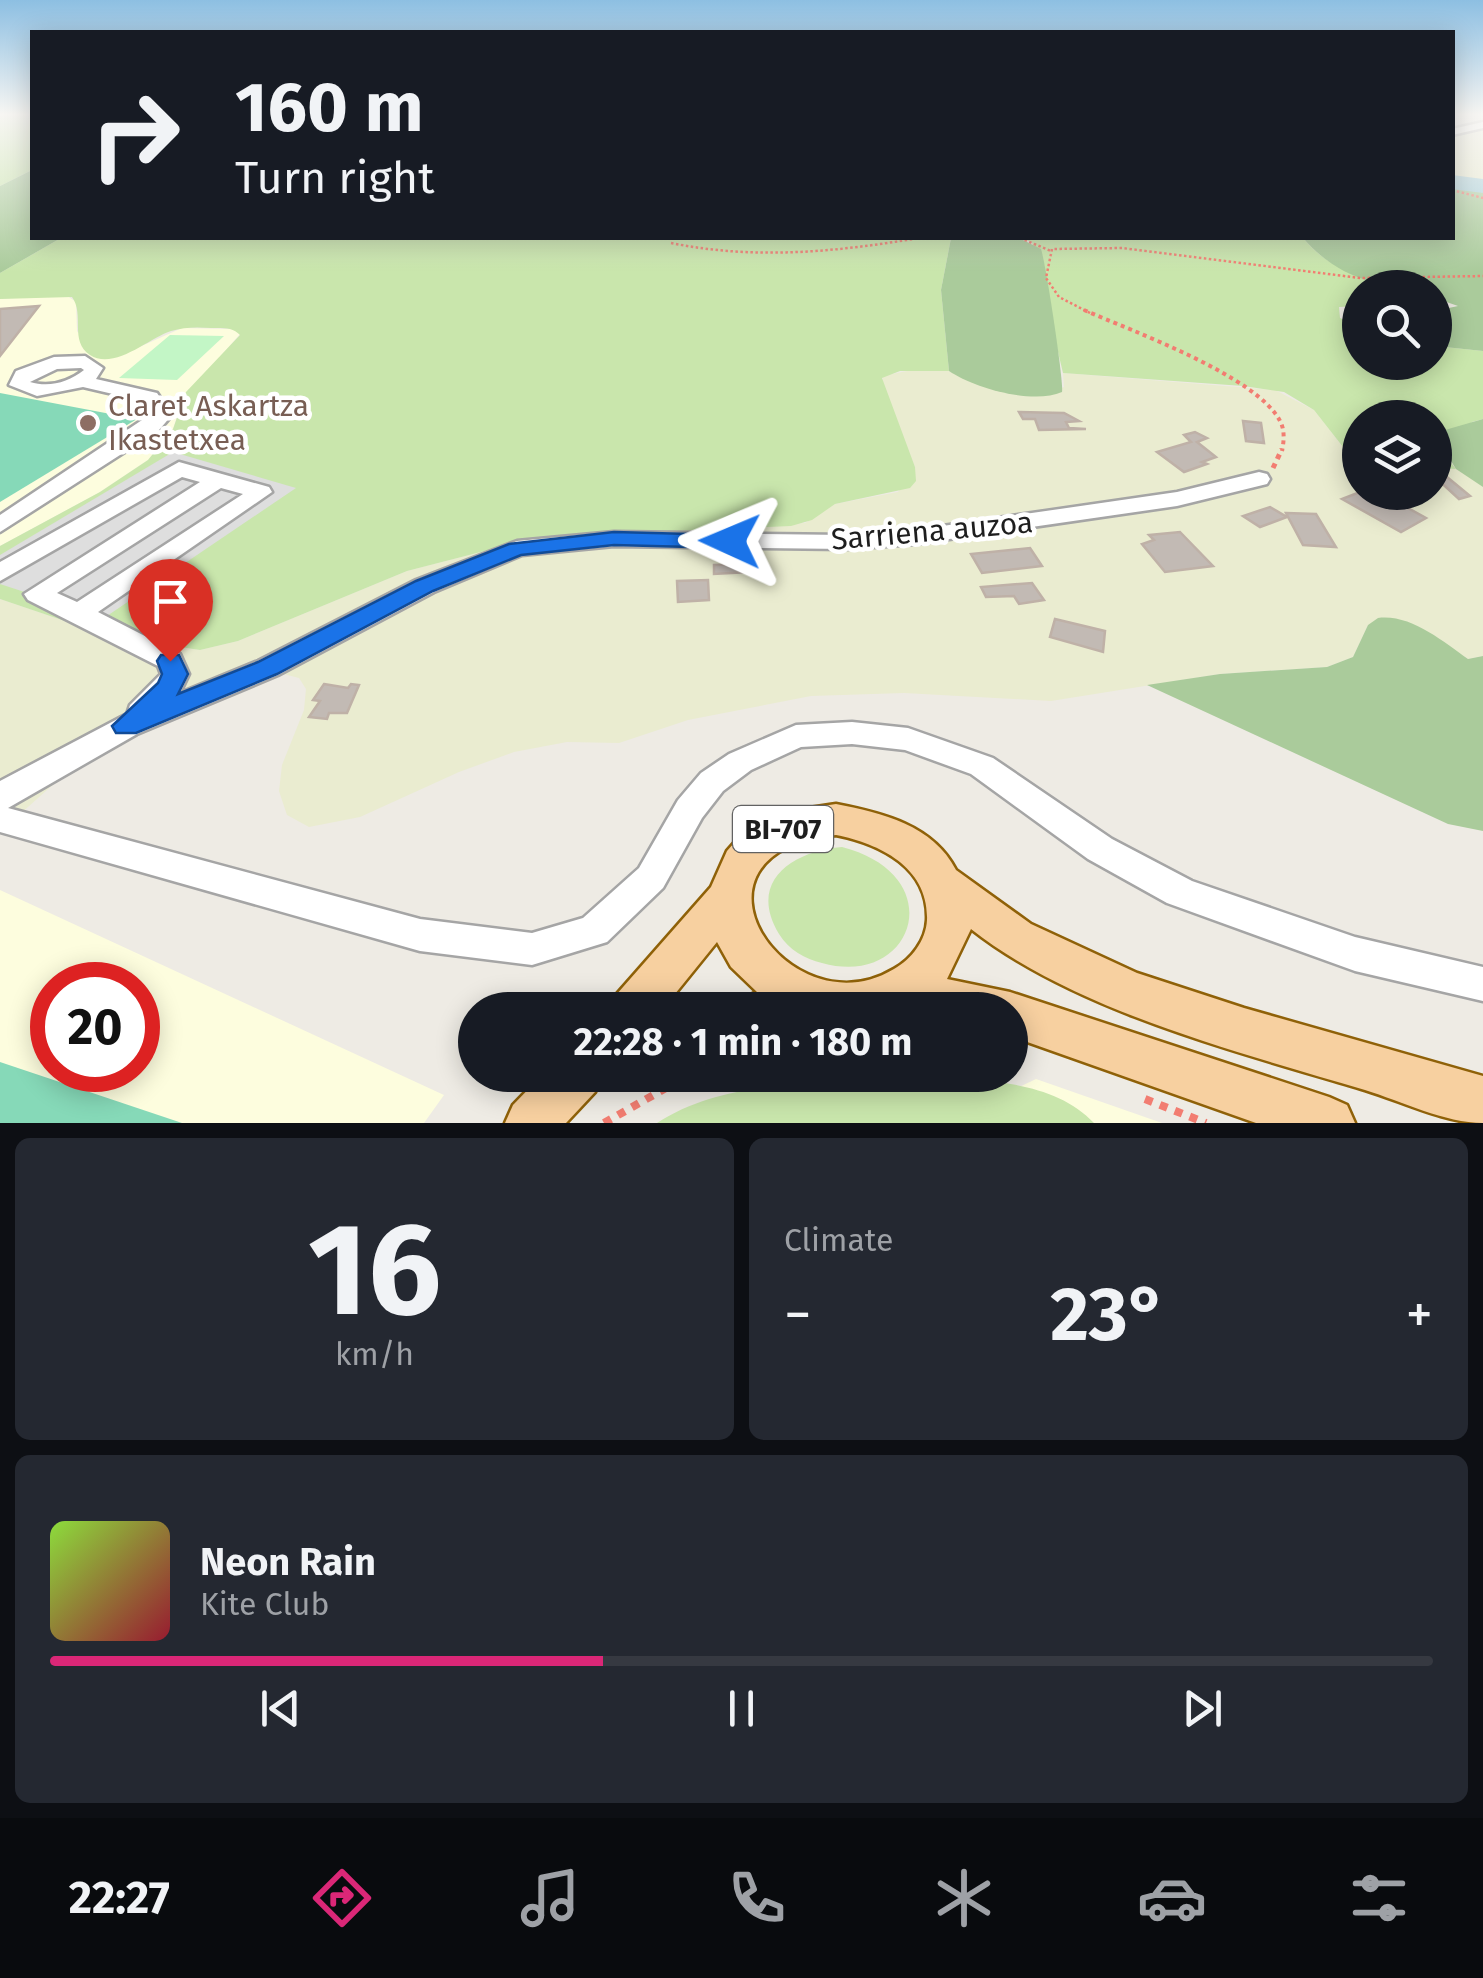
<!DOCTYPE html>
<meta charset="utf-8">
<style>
body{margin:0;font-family:"Fira Sans",sans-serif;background:#242831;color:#f1f3f6;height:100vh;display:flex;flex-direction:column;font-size:38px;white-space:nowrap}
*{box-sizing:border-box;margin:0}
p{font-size:32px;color:#9ea1a6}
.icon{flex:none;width:55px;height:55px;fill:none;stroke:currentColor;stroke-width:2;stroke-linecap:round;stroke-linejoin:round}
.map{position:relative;height:1123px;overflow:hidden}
.panel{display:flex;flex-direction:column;gap:15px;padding:15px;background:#0d0f14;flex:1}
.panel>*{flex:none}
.banner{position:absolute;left:30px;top:30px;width:1425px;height:210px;border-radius:0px;box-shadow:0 5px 25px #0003;background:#171b24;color:#f1f3f6;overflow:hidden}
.tools{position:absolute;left:1342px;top:270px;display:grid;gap:20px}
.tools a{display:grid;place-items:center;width:110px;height:110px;border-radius:50%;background:#171b24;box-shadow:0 5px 25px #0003;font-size:50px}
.speed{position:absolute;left:30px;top:962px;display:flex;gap:20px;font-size:50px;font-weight:700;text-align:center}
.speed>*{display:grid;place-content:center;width:130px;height:130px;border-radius:50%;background:#171b24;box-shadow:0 5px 25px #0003;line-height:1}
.speed .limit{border:15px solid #d22;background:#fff;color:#111}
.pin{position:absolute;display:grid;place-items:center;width:85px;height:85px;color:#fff;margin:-102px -42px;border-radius:50% 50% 50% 0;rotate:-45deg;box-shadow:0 0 10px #0007}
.pin .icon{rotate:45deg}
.me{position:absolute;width:110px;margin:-55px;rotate:271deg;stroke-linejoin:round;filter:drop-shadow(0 0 8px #0008)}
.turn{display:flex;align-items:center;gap:35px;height:210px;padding:0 40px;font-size:45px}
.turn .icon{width:130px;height:130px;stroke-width:2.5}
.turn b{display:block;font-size:70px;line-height:85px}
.big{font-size:75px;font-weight:700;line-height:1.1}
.panel .tile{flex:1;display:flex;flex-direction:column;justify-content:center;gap:15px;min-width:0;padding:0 35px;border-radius:15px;background:#242831}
.panel .dial{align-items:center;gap:0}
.dial b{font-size:130px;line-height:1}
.song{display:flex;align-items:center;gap:30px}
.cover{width:120px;height:120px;border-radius:15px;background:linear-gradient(135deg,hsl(90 70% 55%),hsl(350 70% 35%))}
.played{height:10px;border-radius:5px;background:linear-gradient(90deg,#db2777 40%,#363941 40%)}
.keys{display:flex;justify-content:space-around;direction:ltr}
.heat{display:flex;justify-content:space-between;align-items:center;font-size:55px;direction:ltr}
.panel .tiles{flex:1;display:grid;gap:15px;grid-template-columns:1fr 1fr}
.tile:last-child{grid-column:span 2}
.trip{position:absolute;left:458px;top:992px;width:570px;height:100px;border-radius:50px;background:#171b24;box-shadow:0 5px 25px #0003;font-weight:700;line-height:100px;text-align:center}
.tabs{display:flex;height:160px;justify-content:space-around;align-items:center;background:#090b0e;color:#9ea1a6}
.tabs .icon{width:70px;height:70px}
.tabs .active{color:#db2777}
.tabs b{font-size:45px;color:#f1f3f6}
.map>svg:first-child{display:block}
.education{fill:#fdfdde;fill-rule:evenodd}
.farmland{fill:#eaecd0}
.grass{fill:#c9e6ac}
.forest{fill:#aacb9b}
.park{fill:#c3f6c6}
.pitch{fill:#86d9b8}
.parking{fill:#dedede}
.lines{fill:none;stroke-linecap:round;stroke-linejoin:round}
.river{fill:#a6cfda;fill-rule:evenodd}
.building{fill:#c2bab4;stroke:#bfb1a7;stroke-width:2.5}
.minor-casing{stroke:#a5a5a5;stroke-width:5}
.major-casing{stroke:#8f6108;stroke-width:5}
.path-far3{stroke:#f27d71;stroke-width:2.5;stroke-dasharray:2.5 2.5;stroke-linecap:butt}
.path-far2{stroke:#f27d71;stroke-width:4;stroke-dasharray:4 4;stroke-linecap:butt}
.path-far1{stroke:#f27d71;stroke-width:5;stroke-dasharray:5 5;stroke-linecap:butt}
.path{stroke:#f27d71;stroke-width:8;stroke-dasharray:8 8;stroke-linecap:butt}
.minor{fill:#fff;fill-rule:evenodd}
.major{fill:#f7d0a0;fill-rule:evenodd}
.route{fill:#1a73e8;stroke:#114b97;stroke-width:2.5}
.education-dot{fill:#8d6e63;stroke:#fff;stroke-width:4}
.labels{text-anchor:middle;stroke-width:9;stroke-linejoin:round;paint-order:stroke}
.shield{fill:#fff;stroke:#626262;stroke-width:2.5}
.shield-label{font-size:28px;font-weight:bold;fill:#1e1e1e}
.education-label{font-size:30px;fill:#785e54;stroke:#fff;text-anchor:start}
.street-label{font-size:30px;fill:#1e1e1e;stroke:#fff}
</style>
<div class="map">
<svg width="1483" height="1123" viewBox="0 0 1483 1123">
<rect width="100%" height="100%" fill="#eeebe4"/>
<g class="education">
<polygon points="51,295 66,295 76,302 77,331 97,358 117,357 182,328 233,329 240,334 182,401 173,429 148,460 100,492 0,546 0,299"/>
<path d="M0,890L444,1095L424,1123H0ZM52,985H138V1070H52Z"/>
<polygon points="1036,1079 1162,1123 943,1123"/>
</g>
<g class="farmland">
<polygon points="1483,128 1483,182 1453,178 1453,135 1466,129"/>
<polygon points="949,371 981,385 1043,396 1064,387 1063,373 1275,390 1314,410 1343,447 1360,458 1360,492 1435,492 1435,468 1456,469 1469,474 1483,487 1483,656 1468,659 1417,626 1368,625 1353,657 1327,667 1220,674 1051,701 904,693 811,696 688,720 619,743 567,742 514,752 459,772 360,817 309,827 287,815 279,791 282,765 304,710 306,689 299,678 276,672 110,742 56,782 0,832 0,599 112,637 200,650 238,641 407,571 508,545 600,534 805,523 835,504 898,492 915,467 882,386 883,376 907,371"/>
</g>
<g class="grass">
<polygon points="0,115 32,115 32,170 0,186"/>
<path d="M61,238H951L941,290L949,371H900L882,378L915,467L916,481L910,488L835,504L812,520L791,526L600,534L508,545L407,571L238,641L200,650L112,637L0,599V546L100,492L148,460L173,429L186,392L240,335C233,327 222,328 211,328C197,327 184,327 171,331C149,338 114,371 90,355C69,341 85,315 72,297L0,299V273Z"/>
<path d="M1019,238H1303C1328,268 1358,277 1395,287L1360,288V306L1339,307L1340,318L1360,327V362H1435V346L1483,351V419L1472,422L1445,455L1456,469L1435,468V418H1360V458L1343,447L1314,410L1284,392L1243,386L1063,373L1032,242Z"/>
<path d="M842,847C953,876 913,989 822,963C805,959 789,950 779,934C747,881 793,851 842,847Z"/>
<path d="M916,1078C973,1079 1052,1078 1094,1123H657C732,1075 831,1086 916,1078Z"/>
</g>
<g class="forest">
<polygon points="32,170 32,238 61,238 0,273 0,186"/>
<path d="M1453,178L1483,182V351L1435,346V311L1458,306L1435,298V288C1380,288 1340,280 1303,238H1452Z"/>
<path d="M951,238H1019L1041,249C1046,264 1064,383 1062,392C1033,405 974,388 949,371L941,290Z"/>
<polygon points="1483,419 1483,487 1456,469 1436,437 1438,432"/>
<path d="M1378,618C1411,614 1442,641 1468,659L1483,656V831L1448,824L1147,685L1220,674L1327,667L1353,657L1368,625Z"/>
</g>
<polygon class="park" points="170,335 224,336 177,380 119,378"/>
<g class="pitch">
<polygon points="0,393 137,419 0,502"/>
<polygon points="0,1062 182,1123 0,1123"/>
</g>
<polygon class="parking" points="173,452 296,488 104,618 0,584 0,555"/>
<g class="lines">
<polygon class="river" points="1452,175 1483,179 1483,193 1452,189"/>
</g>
<g class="building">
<polygon points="39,306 0,356 0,309"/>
<polygon points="1019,412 1064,413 1079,421 1066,422 1069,428 1086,429 1039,430 1035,419 1023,419"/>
<polygon points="1243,421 1261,423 1264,443 1246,441"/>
<polygon points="1195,432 1207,438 1197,442 1216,457 1202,462 1207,464 1184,472 1157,452 1191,442 1184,435"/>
<polygon points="1435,477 1447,477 1470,496 1459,499"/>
<polygon points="1378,492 1397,502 1426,518 1401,532 1342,499 1360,492"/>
<polygon points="1270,507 1287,517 1260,527 1243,516"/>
<polygon points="1286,513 1316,514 1336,547 1303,545"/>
<polygon points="1180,532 1213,566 1165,572 1142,544 1154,540 1149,535"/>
<polygon points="1030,548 1042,566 982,573 971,554"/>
<polygon points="748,564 749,572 714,574 714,565"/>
<polygon points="708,580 709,600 678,602 677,581"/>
<polygon points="1032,583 1044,600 1019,604 1014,596 986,597 981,587"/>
<polygon points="1055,619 1105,631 1103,652 1050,637"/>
<polygon points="324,684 348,688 351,684 359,685 347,713 329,713 327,719 309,717 320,701 313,700"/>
</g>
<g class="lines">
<g class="minor-casing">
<g id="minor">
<polygon points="1483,122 1483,128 1452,135 1452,129"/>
<path d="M85,356L103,368L96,379L157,393L172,415L159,430L0,532V515L151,414L143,401L83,387L37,396L9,385L16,371L54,357ZM81,368L84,370C68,382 50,388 30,382L57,369Z"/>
<path d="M179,462L269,487L272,492L98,612L180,654L189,674L180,693L258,661L416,580L517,541L614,532L846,535L915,530L1177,492L1259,472L1267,474L1270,479L1267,484L1177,506L915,544L846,549L614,546L522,555L434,592L278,675L137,734L8,808L420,919L532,933L583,918L639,868L678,800L701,773L729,754L796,725L852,722L908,728L993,758L1112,839L1192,881L1355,937L1483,967V1001L1355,971L1167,903L1088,859L971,774L905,750L852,744L801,747L751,770L723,791L702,818L663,888L607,942L532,965L420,951L0,832V781L127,714L130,705L161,674L158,666L28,600L24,594L200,482L182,477L0,581V562ZM221,488L243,494L77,602L57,593Z"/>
</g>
</g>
<g class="major-casing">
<g id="major">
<path d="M836,804C882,813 933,825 956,870L1031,924L1137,973L1244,1008L1483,1076V1123C1445,1123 1401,1101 1365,1090C1239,1052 1075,1011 971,929L947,979L1010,992L1329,1097L1347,1105L1355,1123H1256L1010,1036V1010H743L750,995L757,992L731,967L717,942L662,1010H609L616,995L711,887L727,851L742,834L783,812ZM836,835C881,844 929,868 927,920C926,940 912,959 894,969C788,1033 666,853 836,835Z"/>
<polygon points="542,1075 602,1075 595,1092 566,1123 505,1123 513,1105"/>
</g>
</g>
<g class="path-far3">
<polyline points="1452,190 1483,198"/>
<polyline points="1020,238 1051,251"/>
<path d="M671,243C755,260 835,252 919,238"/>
<polyline points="1090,313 1059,297 1046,278 1052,249 1122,248 1360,278 1483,276"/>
</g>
<path class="path-far2" d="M1084,310C1132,331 1257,376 1280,421C1285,430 1284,441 1282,451"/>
<polyline class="path-far1" points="1273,468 1282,449"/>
<g class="path">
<polyline points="1145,1099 1206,1123"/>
<polyline points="604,1123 673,1084 701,1075"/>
</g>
<use href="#minor" class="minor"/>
<use href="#major" class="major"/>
</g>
<linearGradient id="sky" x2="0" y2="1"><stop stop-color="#8dbfe2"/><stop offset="0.42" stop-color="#f7f6f3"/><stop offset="1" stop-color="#f7f6f3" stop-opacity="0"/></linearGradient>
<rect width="1483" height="272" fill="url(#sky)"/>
<polygon class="route" points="614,532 730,535 741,541 730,548 614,545 521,555 433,591 277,674 136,733 116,733 112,726 158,683 162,674 157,661 161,655 179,655 188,674 178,694 258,662 416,581 509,544"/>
<circle class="education-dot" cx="88" cy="423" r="10"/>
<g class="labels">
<rect class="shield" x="733" y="806" width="100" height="46" rx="8"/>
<g class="shield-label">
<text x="783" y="839">BI-707</text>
</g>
<g class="education-label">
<text x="108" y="416">Claret Askartza<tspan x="108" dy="34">Ikastetxea</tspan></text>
</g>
<g class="street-label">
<text transform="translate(932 531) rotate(-5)" y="10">Sarriena auzoa</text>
</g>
</g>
</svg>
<div class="tools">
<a><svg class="icon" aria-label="search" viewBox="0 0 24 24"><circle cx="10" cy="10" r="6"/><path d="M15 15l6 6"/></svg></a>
<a><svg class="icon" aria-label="layers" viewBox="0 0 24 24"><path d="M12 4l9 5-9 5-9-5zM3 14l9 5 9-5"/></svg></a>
</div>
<div class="speed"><div class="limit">20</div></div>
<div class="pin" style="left:170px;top:661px;background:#d93025"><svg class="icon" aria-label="arrive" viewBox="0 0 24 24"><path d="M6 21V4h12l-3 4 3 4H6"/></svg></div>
<svg class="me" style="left:730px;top:541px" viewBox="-20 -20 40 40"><path d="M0-17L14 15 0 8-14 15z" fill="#1a73e8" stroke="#fff" stroke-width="4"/></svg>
<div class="trip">22:28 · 1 min · 180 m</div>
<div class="banner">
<div class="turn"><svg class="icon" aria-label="right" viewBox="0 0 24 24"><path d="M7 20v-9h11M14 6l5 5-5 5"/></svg><div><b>160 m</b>Turn right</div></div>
</div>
</div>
<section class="panel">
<div class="tiles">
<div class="tile dial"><b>16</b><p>km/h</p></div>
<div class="tile"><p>Climate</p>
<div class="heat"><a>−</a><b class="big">23°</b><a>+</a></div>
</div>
<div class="tile">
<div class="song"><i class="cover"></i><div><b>Neon Rain</b><p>Kite Club</p></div></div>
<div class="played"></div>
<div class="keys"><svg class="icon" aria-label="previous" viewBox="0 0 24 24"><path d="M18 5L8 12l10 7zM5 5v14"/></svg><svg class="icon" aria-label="pause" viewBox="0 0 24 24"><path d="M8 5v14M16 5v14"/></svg><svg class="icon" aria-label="next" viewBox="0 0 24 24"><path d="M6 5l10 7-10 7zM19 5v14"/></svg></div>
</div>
</div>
</section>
<nav class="tabs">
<b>22:27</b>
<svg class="icon active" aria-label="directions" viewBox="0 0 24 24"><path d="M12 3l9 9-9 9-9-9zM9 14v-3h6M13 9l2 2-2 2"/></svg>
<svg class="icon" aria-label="music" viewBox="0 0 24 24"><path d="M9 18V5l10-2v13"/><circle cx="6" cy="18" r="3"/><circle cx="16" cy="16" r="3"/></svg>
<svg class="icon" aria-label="phone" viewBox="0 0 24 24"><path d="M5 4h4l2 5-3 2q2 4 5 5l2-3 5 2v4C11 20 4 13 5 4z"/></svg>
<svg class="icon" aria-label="climate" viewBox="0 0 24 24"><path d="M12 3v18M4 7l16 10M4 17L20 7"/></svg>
<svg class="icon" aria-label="car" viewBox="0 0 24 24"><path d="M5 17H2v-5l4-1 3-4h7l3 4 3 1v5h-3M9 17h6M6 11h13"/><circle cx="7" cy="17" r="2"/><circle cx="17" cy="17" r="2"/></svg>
<svg class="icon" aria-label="filters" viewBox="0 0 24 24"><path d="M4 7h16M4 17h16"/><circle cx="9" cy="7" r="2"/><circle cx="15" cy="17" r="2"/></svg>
</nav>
